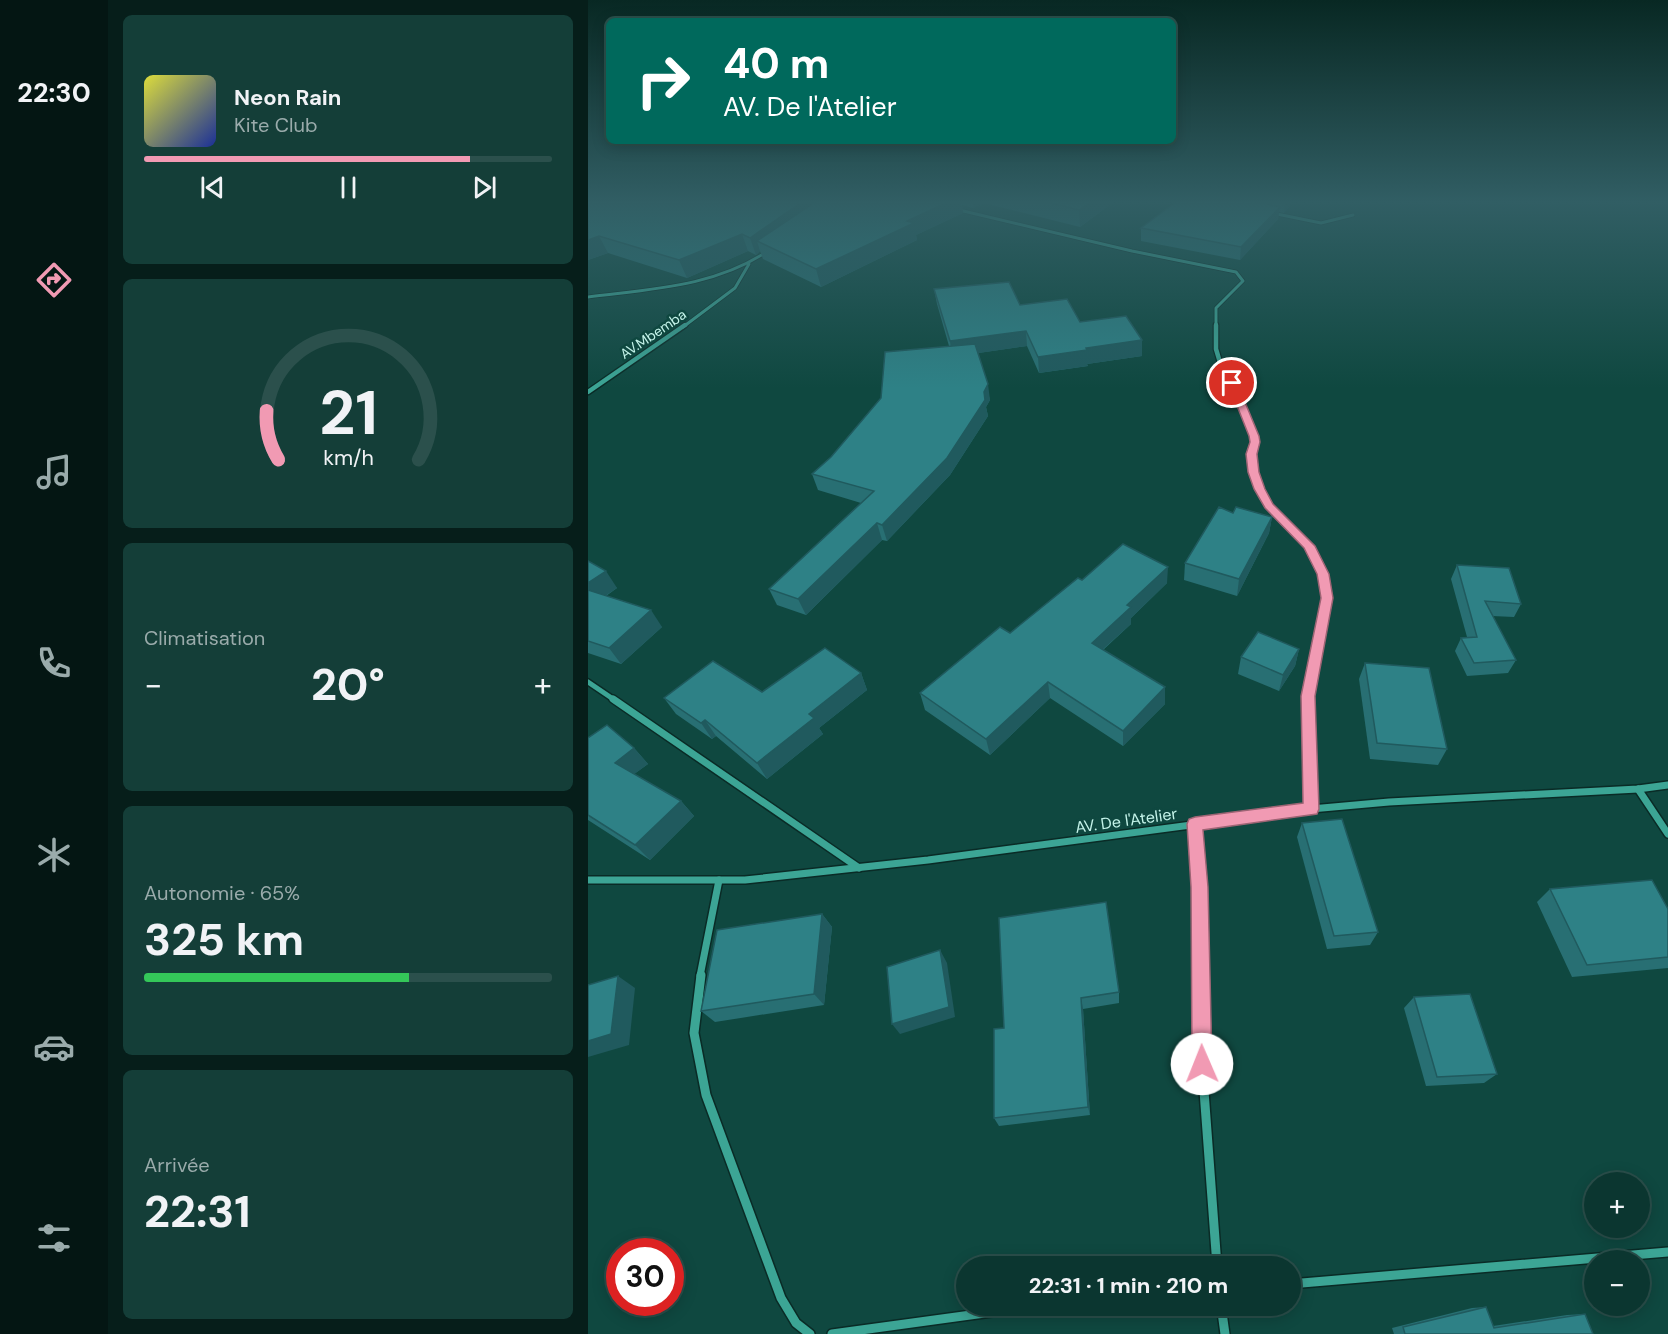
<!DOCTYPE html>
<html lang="fr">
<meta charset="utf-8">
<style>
body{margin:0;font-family:"DM Sans",sans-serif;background:#143e38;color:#f1f3f6;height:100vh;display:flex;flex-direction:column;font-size:22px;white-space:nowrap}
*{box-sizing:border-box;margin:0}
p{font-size:20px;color:#9aabab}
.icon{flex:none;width:33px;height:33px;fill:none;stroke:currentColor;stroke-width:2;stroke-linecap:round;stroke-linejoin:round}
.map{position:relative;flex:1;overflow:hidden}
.panel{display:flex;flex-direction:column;gap:15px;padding:15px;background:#061e1a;width:480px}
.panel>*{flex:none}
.banner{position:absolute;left:18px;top:18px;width:570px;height:126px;border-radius:9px;box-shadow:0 3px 15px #0003,0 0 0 2px #2b504c;background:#00695c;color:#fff;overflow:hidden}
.tools{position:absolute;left:996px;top:1172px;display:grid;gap:12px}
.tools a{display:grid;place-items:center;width:66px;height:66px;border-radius:50%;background:#0b3630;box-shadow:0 3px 15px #0003,0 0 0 2px #2b504c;font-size:30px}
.speed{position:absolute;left:18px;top:1238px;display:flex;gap:12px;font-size:30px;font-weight:700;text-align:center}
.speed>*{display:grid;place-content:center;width:78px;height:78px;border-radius:50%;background:#0b3630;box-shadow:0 3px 15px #0003,0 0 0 2px #2b504c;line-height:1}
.speed .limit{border:9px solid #d22;background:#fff;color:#111}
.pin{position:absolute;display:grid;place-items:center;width:51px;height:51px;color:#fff;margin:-26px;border:3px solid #fff;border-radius:50%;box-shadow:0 2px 6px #0007}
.me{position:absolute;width:66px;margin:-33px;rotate:359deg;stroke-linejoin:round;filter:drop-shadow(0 0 4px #0008)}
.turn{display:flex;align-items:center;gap:21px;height:126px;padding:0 18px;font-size:27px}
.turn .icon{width:78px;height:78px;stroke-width:2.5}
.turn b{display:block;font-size:42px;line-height:51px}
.big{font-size:45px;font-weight:700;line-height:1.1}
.panel .card{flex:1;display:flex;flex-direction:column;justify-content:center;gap:9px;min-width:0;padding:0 21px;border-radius:9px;background:#143e38}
.panel .dial{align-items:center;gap:0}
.dial svg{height:156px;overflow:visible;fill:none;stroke:#2b504c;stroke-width:7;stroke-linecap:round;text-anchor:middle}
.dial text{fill:#f1f3f6;stroke:none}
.song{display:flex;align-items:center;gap:18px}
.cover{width:72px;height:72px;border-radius:9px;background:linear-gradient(135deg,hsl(60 70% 55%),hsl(230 70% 35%))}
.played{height:6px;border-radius:3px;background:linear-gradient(90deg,#f19ab3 80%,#2b504c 80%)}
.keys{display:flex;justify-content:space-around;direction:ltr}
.heat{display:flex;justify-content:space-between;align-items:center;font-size:33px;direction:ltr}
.charge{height:9px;border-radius:4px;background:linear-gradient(90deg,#34c759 65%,#2b504c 0)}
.trip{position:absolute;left:368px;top:1256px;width:345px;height:60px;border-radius:30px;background:#0b3630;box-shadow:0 3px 15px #0003,0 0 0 2px #2b504c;font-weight:700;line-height:60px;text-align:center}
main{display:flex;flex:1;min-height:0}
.dock{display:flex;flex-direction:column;width:108px;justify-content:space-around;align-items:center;background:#041613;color:#9aabab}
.dock .icon{width:42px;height:42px}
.dock .current{color:#f19ab3}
.dock b{font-size:27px;color:#f1f3f6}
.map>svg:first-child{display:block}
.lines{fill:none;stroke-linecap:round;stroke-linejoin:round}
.street-far4-casing{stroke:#0a2b26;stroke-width:4.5}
.street-far3-casing{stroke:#0a2b26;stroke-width:7}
.street-far2-casing{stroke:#0a2b26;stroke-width:8}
.street-far1-casing{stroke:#0a2b26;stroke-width:10}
.street-casing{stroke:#0a2b26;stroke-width:12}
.street-far4{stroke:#3ca595;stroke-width:3}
.street-far3{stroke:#3ca595;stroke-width:4.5}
.street-far2{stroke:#3ca595;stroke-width:5}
.street-far1{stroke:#3ca595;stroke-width:7}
.street{stroke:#3ca595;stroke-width:9}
.wall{fill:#286f73}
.shaded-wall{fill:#205a5e}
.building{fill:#2e8186;stroke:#205a5e;stroke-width:1.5}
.route{fill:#f19ab3;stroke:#9d6474;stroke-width:1.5}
.labels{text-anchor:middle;stroke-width:5;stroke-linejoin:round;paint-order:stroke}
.far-street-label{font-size:14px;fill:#c5f4ea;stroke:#0f4840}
.street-label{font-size:16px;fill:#c5f4ea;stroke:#0f4840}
</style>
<main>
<nav class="dock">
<b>22:30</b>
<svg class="icon current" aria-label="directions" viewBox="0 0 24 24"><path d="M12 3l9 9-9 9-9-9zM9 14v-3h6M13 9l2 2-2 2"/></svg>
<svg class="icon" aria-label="music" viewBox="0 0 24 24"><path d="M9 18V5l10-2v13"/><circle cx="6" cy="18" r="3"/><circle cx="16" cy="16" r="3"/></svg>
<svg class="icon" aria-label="phone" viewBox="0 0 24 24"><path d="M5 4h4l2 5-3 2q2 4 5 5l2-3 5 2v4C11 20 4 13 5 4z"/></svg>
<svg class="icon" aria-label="climate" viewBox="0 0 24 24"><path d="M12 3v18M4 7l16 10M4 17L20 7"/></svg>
<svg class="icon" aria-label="car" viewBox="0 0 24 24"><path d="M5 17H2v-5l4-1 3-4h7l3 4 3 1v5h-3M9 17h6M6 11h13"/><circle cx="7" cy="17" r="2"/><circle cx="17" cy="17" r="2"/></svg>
<svg class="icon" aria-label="filters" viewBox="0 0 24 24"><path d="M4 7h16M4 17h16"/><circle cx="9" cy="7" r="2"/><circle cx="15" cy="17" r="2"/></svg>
</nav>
<section class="panel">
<div class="card">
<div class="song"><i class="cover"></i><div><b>Neon Rain</b><p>Kite Club</p></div></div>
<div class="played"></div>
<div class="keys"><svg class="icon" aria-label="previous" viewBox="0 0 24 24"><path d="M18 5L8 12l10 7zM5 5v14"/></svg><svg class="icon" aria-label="pause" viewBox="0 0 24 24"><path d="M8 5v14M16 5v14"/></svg><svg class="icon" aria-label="next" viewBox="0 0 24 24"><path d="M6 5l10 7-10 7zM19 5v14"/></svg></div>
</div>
<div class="card dial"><svg viewBox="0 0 100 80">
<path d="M14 69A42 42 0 1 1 86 69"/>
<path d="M14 69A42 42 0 0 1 8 44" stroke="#f19ab3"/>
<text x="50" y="56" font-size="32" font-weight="700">21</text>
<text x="50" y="72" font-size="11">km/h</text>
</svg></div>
<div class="card"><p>Climatisation</p>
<div class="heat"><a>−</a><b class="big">20°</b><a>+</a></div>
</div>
<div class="card"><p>Autonomie · 65%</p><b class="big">325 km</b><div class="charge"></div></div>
<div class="card"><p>Arrivée</p><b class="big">22:31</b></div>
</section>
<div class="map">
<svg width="1080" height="1334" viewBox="0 0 1080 1334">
<rect width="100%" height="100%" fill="#0f4840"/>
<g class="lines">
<g class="street-far4-casing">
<g id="street-far4">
<polyline points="367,209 544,251 648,272 655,281 628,308 628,327"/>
<polyline points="684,213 733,223 765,215"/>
<path d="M0,297C63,289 126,287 180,251"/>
<polyline points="95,327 147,288 161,264"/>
</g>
</g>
<g class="street-far3-casing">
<g id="street-far3">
<polyline points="628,325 628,349 634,369 644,383 666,436 664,454 666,472 672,489"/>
<polyline points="0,392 97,325"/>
</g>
</g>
<g class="street-far2-casing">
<g id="street-far2">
<polyline points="671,488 681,505 721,546 738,585 738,608 731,631 720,701"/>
<polyline points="0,682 28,701"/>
</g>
</g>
<g class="street-far1-casing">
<g id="street-far1">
<polyline points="25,699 271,868"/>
<polyline points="720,699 723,809"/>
<polyline points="1050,789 1080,834"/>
<polyline points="607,824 613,976"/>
<polyline points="0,880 157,880 340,860 723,809 801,802 1050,789 1080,785"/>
<polyline points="112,976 131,880"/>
</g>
</g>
<g class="street-casing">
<g id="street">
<polyline points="113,975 106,1033 118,1095 193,1298 208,1323 222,1334"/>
<polyline points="612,975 614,1064 629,1266"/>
<polyline points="702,1284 1080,1252"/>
<polyline points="633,1305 637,1334"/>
<polyline points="244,1334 455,1305"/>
</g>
</g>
<use href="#street-far4" class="street-far4"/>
<use href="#street-far3" class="street-far3"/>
<use href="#street-far2" class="street-far2"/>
<use href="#street-far1" class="street-far1"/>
<use href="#street" class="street"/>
</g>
<g class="wall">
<polygon points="0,201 527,201 492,227 396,203 385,208 374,205 375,213 328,235 329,240 233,287 175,259 172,251 168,255 160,251 99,278 20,253 0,260"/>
<polygon points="589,201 703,201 702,206 696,213 691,212 690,219 652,260 553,241 553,228"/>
<polygon points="346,289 432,305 492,322 554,356 499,364 500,366 451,373 439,346 390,353 402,400 398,407 400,416 362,475 299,541 294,540 218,615 189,605 181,589 273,503 230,490 224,474 243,457 361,346 349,304"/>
<polygon points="645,513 684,517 681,533 649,596 596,580 597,563"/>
<polygon points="0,561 29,588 18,596 74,627 33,664 0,653"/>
<polygon points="869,565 933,604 926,617 904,616 928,660 920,673 879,676 867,651 873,638 879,637 863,579"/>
<polygon points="494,580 579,583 543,618 543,624 515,650 577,704 535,746 462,698 402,755 337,710 332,693 422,633"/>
<polygon points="711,649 707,666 691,691 650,674 653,657"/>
<polygon points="777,663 859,749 850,765 782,759 771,679"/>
<polygon points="273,673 279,690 231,728 235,734 179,779 128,736 124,739 88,714 76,698 174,692"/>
<polygon points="0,738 46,748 60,764 46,774 93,801 106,816 62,860 0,820"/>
<polygon points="714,823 790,932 782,945 739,949 709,837"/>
<polygon points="962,889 1080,909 1080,968 984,977 949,902"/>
<polygon points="234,914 244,927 236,1005 127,1022 113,1011"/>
<polygon points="411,918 531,992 531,1003 495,1009 502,1115 411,1126 406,1118 416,1028"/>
<polygon points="826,997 909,1074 896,1083 838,1086 816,1008"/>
<polygon points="898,1307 905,1326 979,1315 997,1314 1005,1334 806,1334 804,1328 884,1308"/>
</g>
<g class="shaded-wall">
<polygon points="215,201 251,201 169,241 172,251 168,255 162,238"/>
<polygon points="362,201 373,201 375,213 328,235 329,240 233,287 228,269 319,221"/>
<polygon points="385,201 396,201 396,203 385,208"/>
<polygon points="504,201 527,201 492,227 491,210"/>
<polygon points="697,201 703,201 702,206 696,213"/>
<polygon points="692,207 690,219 652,260 653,247"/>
<polygon points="154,234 160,251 99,278 91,260"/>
<polygon points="11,236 20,253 0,260 0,240"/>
<polygon points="438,331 439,346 364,357 362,341"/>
<polygon points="554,340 554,356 499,364 500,366 451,373 450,357 498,348"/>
<polygon points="400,384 402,400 398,407 400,416 362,475 299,541 294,525 396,392"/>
<polygon points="684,517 681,533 649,596 651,579"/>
<polygon points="289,523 294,540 218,615 210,599"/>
<polygon points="580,567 579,583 543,618 543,624 504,659 504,643 539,605"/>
<polygon points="18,571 29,588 5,604 0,598 0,583"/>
<polygon points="63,610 74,627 33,664 21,648"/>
<polygon points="711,649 707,666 691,691 695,675"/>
<polygon points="273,673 279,690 231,728 235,734 179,779 169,763 221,714"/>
<polygon points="460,682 462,698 402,755 398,739"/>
<polygon points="577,687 577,704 535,746 535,731"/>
<polygon points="117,720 128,736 124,739 113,723"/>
<polygon points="46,748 60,764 41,778 27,763"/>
<polygon points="93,801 106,816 62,860 47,845"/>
<polygon points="234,914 244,927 236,1005 226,994"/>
<polygon points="352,950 359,963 367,1017 312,1034 304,1024"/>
<polygon points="30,976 47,988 41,1045 0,1057 0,1041"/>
<polygon points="493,998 495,1009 502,1115 500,1107"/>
</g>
<g class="building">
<polygon points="0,201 215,201 162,238 154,234 91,260 11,236 0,240"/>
<polygon points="229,201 362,201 319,221 326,223 228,269 169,241"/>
<polygon points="455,201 504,201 491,210"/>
<polygon points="589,201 666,201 692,207 653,247 553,228"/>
<polygon points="421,282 432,305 479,299 492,322 538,316 554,340 498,348 499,350 450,357 438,331 362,341 346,289"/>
<polygon points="387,344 400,384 396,392 397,400 359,458 294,525 289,523 210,599 181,589 286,491 224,474 243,457 293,398 297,352"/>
<polygon points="631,507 645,513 648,507 684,517 651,579 597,563"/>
<polygon points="535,544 580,567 539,605 543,607 504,643 577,687 535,731 460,682 398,739 332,693 412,627 422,633 490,578 494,580"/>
<polygon points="0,561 18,571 0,583"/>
<polygon points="869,565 921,568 933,604 897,601 928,660 886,663 873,638 889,637"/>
<polygon points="0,590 63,610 21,648 0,641"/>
<polygon points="670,632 711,649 695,675 653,657"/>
<polygon points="237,648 273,673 221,714 226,718 169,763 117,720 113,723 76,698 125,661 174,692"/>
<polygon points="777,663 841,668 859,749 789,743"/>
<polygon points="19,725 46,748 27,763 93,801 47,845 0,815 0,738"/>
<polygon points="754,819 790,932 746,936 714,823"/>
<polygon points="1064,880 1080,909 1080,957 999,965 962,889"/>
<polygon points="518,902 531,992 493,998 500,1107 406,1118 406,1029 416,1028 411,918"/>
<polygon points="234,914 226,994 113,1011 129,930"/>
<polygon points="352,950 361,1007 304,1024 299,967"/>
<polygon points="30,976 23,1034 0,1041 0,985"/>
<polygon points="882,994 909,1074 849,1077 826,997"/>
<polygon points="898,1307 906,1328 997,1314 1005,1334 817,1334 815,1327"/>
</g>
<linearGradient id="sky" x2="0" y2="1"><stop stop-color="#082823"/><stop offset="0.52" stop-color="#315e64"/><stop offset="1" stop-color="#315e64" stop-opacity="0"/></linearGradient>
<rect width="1080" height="388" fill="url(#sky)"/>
<polygon class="route" points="641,381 649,383 671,436 672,442 669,454 671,472 677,489 685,504 727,546 741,574 745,598 727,696 731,809 729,814 615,830 620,887 624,1064 621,1071 614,1074 607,1071 604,1064 603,887 599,824 601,819 607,817 715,803 713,696 733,598 729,574 716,548 677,508 666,489 660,472 658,454 662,442 661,436 640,383"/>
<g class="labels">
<g class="far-street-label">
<text transform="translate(65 334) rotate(-34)" y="5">AV.Mbemba</text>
</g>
<g class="street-label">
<text transform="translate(538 820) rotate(-8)" y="6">AV. De l'Atelier</text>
</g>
</g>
</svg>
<div class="tools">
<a>+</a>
<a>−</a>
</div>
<div class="speed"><div class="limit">30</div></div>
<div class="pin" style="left:644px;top:383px;background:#d93025"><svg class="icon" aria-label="arrive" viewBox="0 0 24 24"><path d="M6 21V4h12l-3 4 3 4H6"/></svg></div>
<svg class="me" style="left:614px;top:1064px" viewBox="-20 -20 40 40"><circle r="19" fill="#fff"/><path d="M0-13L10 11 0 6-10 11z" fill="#f19ab3"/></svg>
<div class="trip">22:31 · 1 min · 210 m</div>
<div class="banner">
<div class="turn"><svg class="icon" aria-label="right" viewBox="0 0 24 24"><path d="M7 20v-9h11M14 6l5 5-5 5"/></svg><div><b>40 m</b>AV. De l'Atelier</div></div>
</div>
</div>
</main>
